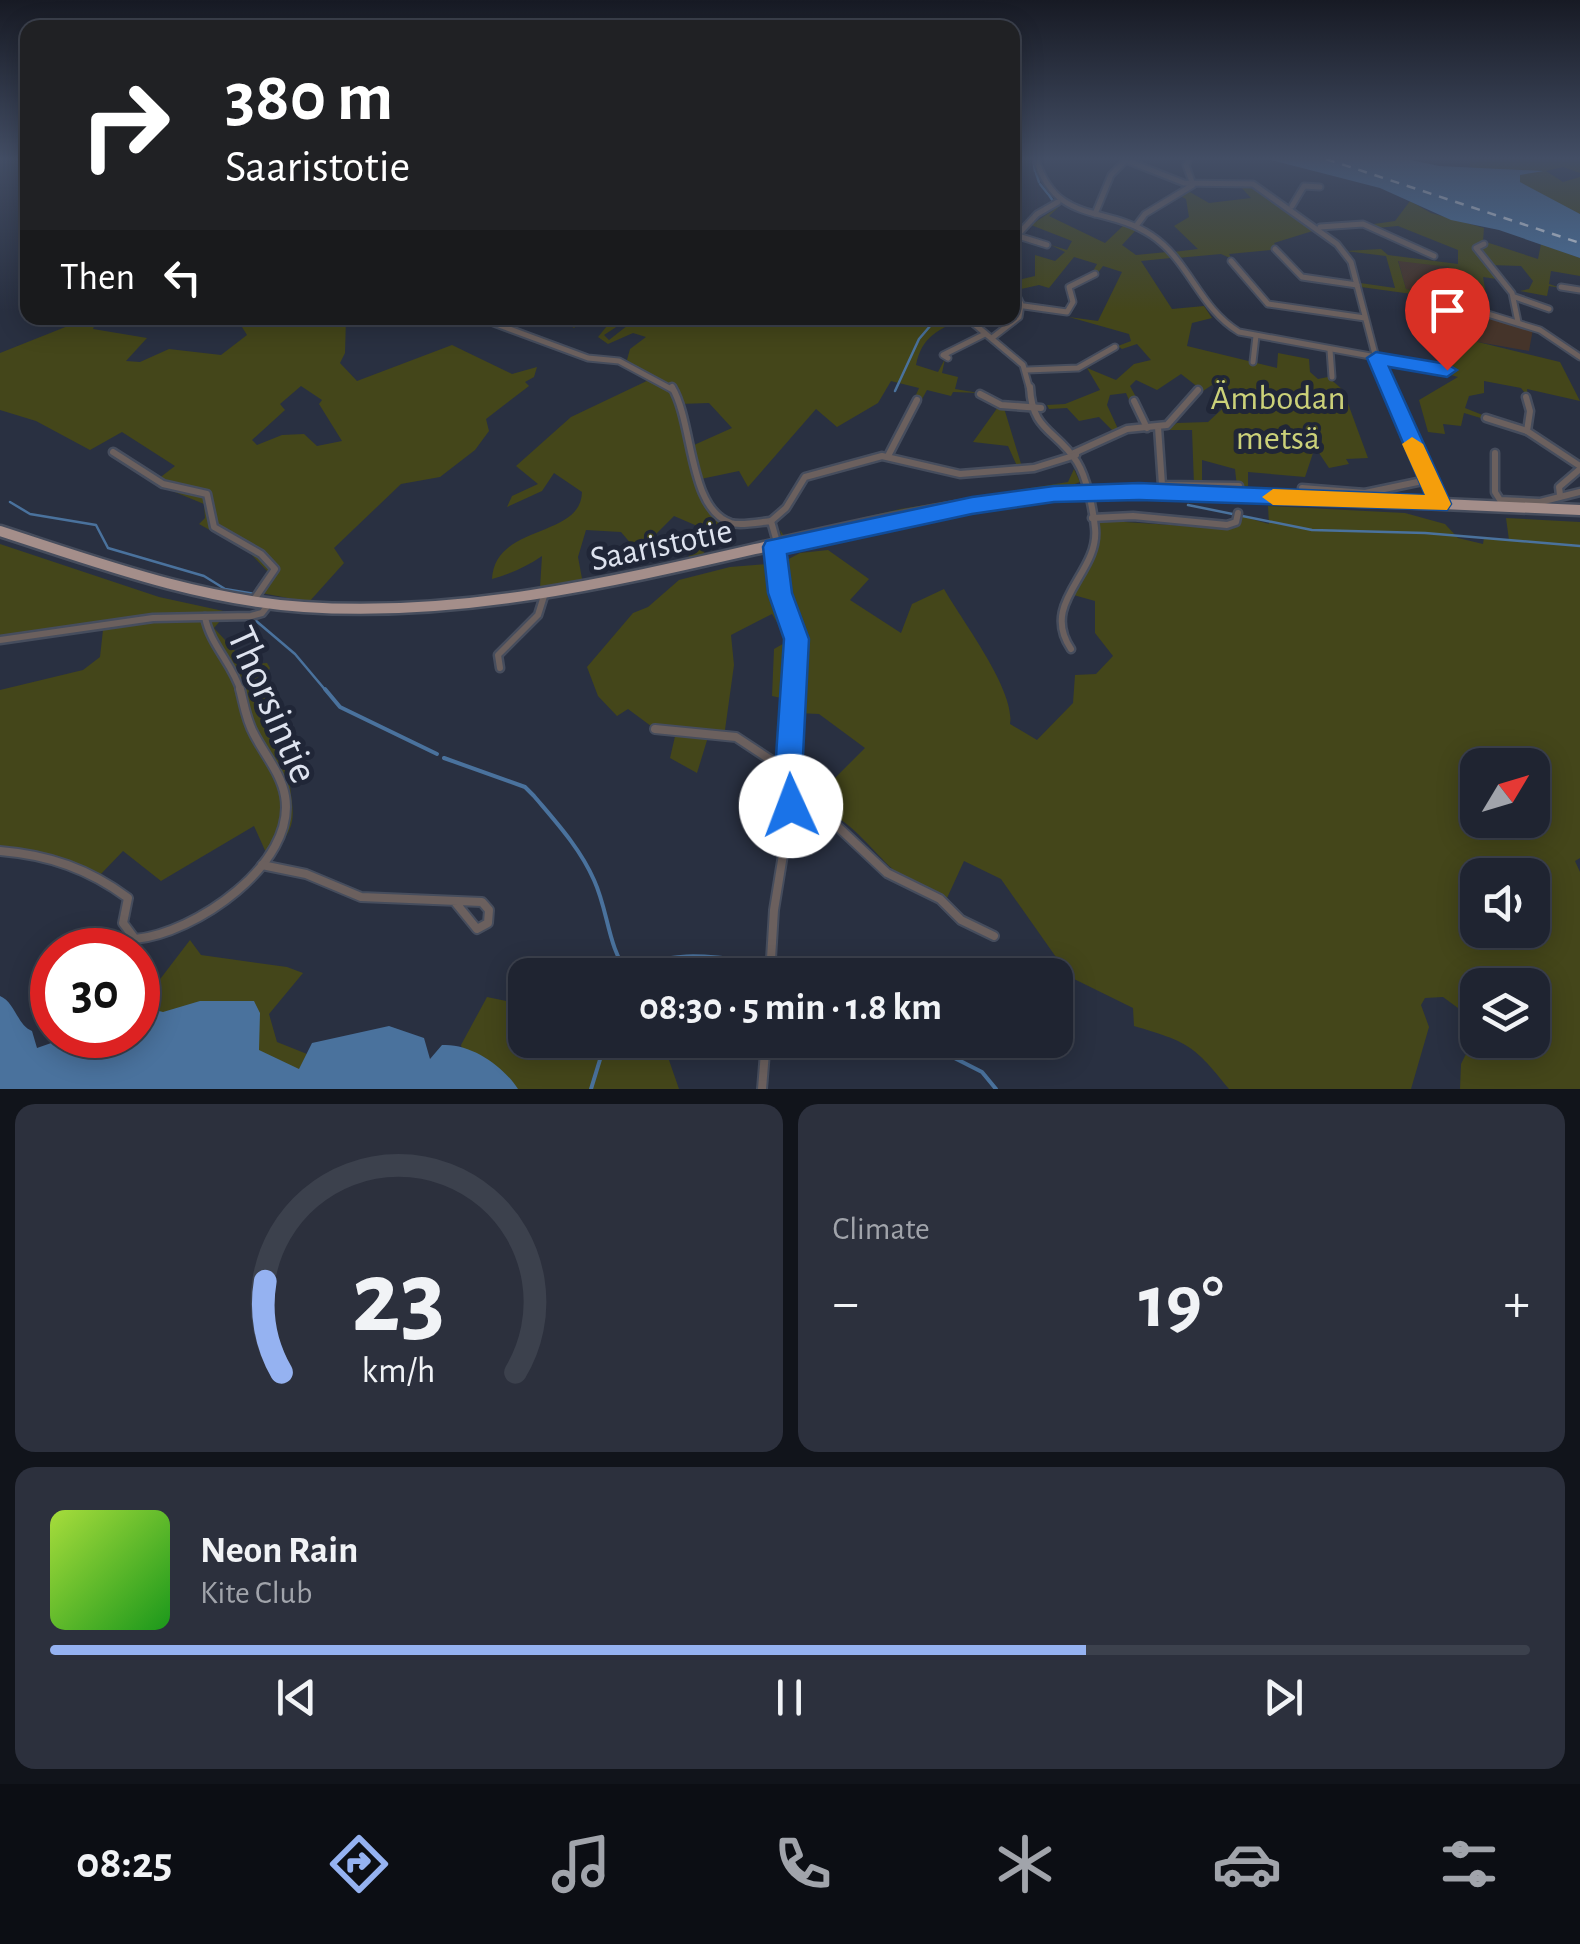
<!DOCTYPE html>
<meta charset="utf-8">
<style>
body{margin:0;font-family:"Alegreya Sans",sans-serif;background:#2c303d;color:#f1f3f6;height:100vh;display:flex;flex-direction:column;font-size:38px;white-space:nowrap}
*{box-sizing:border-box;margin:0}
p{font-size:32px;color:#a1a4ab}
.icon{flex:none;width:55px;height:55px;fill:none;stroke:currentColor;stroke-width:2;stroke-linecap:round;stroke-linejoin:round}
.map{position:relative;height:1089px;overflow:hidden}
.panel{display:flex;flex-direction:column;gap:15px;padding:15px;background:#11141b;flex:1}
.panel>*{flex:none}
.guide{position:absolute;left:20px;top:20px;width:1000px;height:305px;border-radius:20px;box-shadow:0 5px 25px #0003,0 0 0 2px #3c414d;background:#202124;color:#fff;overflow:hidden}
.needle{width:65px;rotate:52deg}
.tools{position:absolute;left:1460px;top:748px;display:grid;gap:20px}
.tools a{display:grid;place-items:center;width:90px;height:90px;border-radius:20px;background:#1f2431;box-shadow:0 5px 25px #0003,0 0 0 2px #3c414d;font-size:50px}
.speed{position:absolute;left:30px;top:928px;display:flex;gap:20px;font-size:50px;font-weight:700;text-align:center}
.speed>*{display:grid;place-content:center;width:130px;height:130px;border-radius:50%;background:#1f2431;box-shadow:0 5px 25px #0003,0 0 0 2px #3c414d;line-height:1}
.speed .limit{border:15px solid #d22;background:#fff;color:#111}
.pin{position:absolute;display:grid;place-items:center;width:85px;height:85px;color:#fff;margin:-102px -42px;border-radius:50% 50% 50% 0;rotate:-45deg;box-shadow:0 0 10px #0007}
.pin .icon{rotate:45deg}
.me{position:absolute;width:110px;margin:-55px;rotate:358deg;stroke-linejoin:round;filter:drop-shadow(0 0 8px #0008)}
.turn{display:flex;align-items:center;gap:35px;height:210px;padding:0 40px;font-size:45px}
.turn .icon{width:130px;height:130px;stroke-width:2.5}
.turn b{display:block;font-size:70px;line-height:85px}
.then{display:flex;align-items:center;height:95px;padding:0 40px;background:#0003;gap:20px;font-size:38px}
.big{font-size:75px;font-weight:600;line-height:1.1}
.panel .widget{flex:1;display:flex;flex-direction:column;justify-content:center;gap:15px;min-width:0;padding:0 35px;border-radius:20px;background:#2c303d}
.panel .dial{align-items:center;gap:0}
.dial svg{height:260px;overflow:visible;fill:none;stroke:#3c414d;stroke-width:7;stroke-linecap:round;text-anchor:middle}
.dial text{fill:#f1f3f6;stroke:none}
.song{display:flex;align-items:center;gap:30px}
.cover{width:120px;height:120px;border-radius:15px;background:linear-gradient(135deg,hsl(80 70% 55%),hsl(120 70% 35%))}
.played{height:10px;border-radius:5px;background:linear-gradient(90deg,#95b2f1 70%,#3c414d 70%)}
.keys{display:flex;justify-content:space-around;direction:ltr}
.heat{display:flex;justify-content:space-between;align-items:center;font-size:55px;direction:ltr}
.panel .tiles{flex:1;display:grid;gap:15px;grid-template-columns:1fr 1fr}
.widget:last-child{grid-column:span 2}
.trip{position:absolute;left:508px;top:958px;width:565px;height:100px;border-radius:20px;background:#1f2431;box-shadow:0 5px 25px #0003,0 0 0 2px #3c414d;font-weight:600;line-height:100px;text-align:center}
.dock{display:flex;height:160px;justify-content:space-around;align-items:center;background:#0c0e14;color:#a1a4ab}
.dock .icon{width:70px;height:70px}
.dock .current{color:#95b2f1}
.dock b{font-size:45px;color:#f1f3f6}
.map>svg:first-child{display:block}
.industrial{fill:#45342a}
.green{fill:#44461a;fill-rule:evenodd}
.water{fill:#4a729d}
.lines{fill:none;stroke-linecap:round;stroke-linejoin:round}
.stream-far1{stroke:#4a729d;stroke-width:2.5}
.stream{stroke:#4a729d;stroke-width:4}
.ferry{stroke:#d8e4f1;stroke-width:2.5;stroke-dasharray:9 8;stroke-linecap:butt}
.minor-far2-casing{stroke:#464d5d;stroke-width:9}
.minor-far1-casing{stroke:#464d5d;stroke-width:11}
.minor-casing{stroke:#464d5d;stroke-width:12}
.major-casing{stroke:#464d5d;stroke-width:15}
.minor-far2{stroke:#6b605e;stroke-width:5}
.minor-far1{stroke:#6b605e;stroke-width:6}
.minor{stroke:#6b605e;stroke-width:8}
.major{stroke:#a48e8a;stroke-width:10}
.route{fill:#1a73e8;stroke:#114b97;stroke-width:2.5}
.slow{fill:#f59e0b}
.labels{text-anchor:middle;stroke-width:10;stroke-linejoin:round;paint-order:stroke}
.park-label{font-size:35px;fill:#cbd179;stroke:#202637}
.street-label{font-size:35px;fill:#dee3ef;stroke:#202637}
.near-street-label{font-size:42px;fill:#dee3ef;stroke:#202637}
</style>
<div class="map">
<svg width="1580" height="1089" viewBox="0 0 1580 1089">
<rect width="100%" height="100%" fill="#293041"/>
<g class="industrial">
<polygon points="1398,260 1450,267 1448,295 1406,289"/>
<polygon points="1475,314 1533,329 1529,351 1478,342 1471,337 1464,318"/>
</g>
<g class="green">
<polygon points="1470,159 1580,159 1580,173 1563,167 1546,171 1563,182 1580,177 1580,225 1505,177 1542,170 1506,175 1470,167"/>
<polygon points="1237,183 1249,184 1319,229 1274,243 1277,248 1271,250 1229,254 1232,259 1221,254 1177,258 1173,252 1198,249 1174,226 1189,217 1186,199 1180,196 1188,191 1209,203 1251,198"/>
<polygon points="1410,201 1431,213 1484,228 1483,241 1538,259 1541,244 1580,258 1580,276 1551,271 1549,284 1561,288 1549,286 1547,296 1520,291 1529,289 1533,281 1521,266 1490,265 1497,279 1483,277 1487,300 1483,311 1448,295 1449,267 1398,261 1406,289 1443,295 1441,298 1361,287 1360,283 1395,288 1386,256 1345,251 1381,249 1388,255 1458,264 1458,250 1398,226 1376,228 1374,224 1395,221"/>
<polygon points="1061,205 1049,216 1105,243 1124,225 1137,229 1122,245 1136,255 1167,252 1171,258 1141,261 1172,309 1204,306 1212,318 1192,323 1187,346 1277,368 1278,353 1309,359 1310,372 1318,379 1328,377 1343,390 1368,458 1346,459 1349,464 1329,468 1315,447 1305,477 1248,472 1248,486 1237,487 1235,469 1202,460 1202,486 1194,485 1192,430 1167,430 1177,423 1208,422 1233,399 1212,385 1203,391 1181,374 1157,390 1136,380 1130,386 1137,399 1129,400 1126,393 1110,395 1107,405 1118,429 1114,432 1099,417 1079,421 1067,408 1049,409 1047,405 1065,404 1100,390 1087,368 1116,380 1134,364 1151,360 1137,344 1122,349 1118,346 1131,341 1129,334 1069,317 1098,321 1122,272 1103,266 1097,274 1092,273 1097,264 1074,257 1049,288 1039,285 1021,289 1014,281 1035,276 1035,255 1055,261 1065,252 1051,245 1067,250 1072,241 1031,225"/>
<polygon points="1457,307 1475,314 1465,318 1471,337 1478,342 1560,362 1580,401 1527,389 1528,397 1521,388 1484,381 1484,393 1469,396 1465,408 1485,416 1484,419 1464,413 1461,426 1443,424 1445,434 1428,432 1419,400 1458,377 1451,375 1438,335 1462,338 1449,309"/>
<path d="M88,318L97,319L93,329L147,338L126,361L140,362L169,349L221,355L247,335L242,327L217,318H346L345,353L340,363L357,381L452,345L512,374L537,367L534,377L525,382L529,386L486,419L489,431L475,450L440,477L401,484L334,548L344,563L309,602L256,592L271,575L249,552L199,524L205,518L204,504L153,483L175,466L122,432L90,450L36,421L0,410V353ZM301,386L322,400L319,404L342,441L317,446L304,434L282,435L257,445L252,440L285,410L280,404Z"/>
<path d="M558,318H630L604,335L609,340L637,318H964C938,330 922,336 916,365L938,372L945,359L942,373L958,377L955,389L979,393L953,392L951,396L927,390L922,399L915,397L919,388L891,381L878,403L837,427L816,409L748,487L739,471L696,480L694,445L732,428L709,403L679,404C683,416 689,430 690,442C693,474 693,508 728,524L702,555L685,563L701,535L695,525L674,516L645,545L633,546L621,532L586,530L578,557L583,584L540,588L542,556C526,567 510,574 492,579C495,523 581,539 582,492L554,473L542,491L507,507L512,496L538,484L516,466L571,417L653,378L627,360L630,349L646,337L633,333L608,344L598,337L607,326L585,318L574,328Z"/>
<polygon points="998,407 1004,408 1022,467 1017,466 1008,446 973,442"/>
<polygon points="1074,469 1080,482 1070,486 782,539 780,530 784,536 900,509 1068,482"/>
<path d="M1268,506L1405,513L1445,524L1458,538L1483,544L1484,538L1509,540L1506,518L1580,522V858L1575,861L1580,872V1089H1460L1461,1064L1477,1032L1478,1040H1532V985H1478L1477,1022L1443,997L1425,998L1421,1005L1429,1027L1411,1089H1229C1194,1045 1188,1042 1134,1026L1133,1008L1070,977L1001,879L964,861L947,898C893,877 896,872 858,834C844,820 828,813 817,796L865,748L819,714L797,713L799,702L772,696L774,649L788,641L772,614L731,635L734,665L724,737H708L697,773L670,758L676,732L655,729L628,709L617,716L598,696L587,667L633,613L648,607L679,580L730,567L781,563L800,553L828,550L869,579L850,600L901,633L912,604L944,589C961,619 1016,691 1010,724L1037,740L1073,703L1075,675L1096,674L1113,656L1095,633V601L1070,594L1098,539L1094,520L1233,529L1241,516L1269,524ZM1478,765H1532V820H1478ZM1478,875H1532V930H1478Z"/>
<path d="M0,544L159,597L228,612L214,628L247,664L267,663L270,668L259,690L273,706L269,734L296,764L289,775C292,814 302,825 268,857L254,826L161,881L123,851L99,876L38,854L0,851V690L83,670L100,657L103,630L145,616L0,638Z"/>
<polygon points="190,940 201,955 287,967 303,973 269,1014 277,1042 307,1054 295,1089 138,1035 138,1008"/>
<polygon points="487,997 525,1005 525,1040 571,1040 587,1046 594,1040 662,1040 679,1089 471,1089 461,1045"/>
</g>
<g class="water">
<polygon points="1267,159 1406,159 1439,166 1544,171 1520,175 1520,182 1580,214 1580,258 1499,230 1451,220 1380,188"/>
<path d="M0,996C15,1002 17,1025 32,1031L37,1048L74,1035H138L139,1006L163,1012L200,1001H254L260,1013L259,1050L299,1069L312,1043L389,1026L424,1038L430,1059L442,1045C471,1043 503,1066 518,1089H0Z"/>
</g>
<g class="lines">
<g class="stream-far1">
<polyline points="1033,159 1035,171"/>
<polyline points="1036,173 1039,182"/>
<polyline points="1040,184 1048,194"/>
<polyline points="1049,195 1053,201"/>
<polyline points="895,391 919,339 937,318"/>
<polyline points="10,502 30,514 96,525 108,548 204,576 225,589 255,594"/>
<polyline points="1188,505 1312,530 1425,533 1580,546"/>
<polyline points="255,620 295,654 327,692"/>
</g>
<g class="stream">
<polyline points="325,689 340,707 437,754"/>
<path d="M444,758L525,787L534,796C556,822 580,848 594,880C609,913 607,946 629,975C665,946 723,958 765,963"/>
<polyline points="776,964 810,975"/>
<polyline points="919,1040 982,1072 996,1089"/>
<polyline points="591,1089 606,1040"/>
</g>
<polyline class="ferry" points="1326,159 1580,243"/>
<g class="minor-far2-casing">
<g id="minor-far2">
<path d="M1036,159C1057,226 1104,204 1151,235C1189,260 1199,308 1239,332L1447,370C1439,348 1420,317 1445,301L1540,330L1580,357"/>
<polyline points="1123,159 1184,183 1253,184 1337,244 1351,262 1376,358 1390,390"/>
<polyline points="1292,206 1304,186 1320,187"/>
<polyline points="1095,214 1111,175 1126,160"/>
<polyline points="1136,226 1145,214 1193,185 1186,165 1189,159"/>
<polyline points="1320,227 1363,224 1434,256"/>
<polyline points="1015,235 1047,245"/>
<polyline points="1012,241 1037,214 1058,202"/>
<polyline points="1484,244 1476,248 1512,293 1518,322"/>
<polyline points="1275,249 1302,277 1357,285"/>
<polyline points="1231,261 1268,304 1365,318"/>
<polyline points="1561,287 1580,290"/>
<polyline points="1515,297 1549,309"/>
<polyline points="1024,306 1067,312 1073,302 1069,287 1095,274"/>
<polyline points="480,318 588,358 619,361 673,390"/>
<polyline points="967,318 1023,365 1030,390"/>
<polyline points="992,338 1019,317 1021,304 1012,286"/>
<polyline points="1330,350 1332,377"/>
<polyline points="948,358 943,355 985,334"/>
<polyline points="1253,362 1256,336"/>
<polyline points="1027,370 1078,368 1115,347"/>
</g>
</g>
<g class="minor-far1-casing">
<g id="minor-far1">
<path d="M672,387C694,424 688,509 731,523C741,526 760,522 771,521L778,546"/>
<path d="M1030,387C1032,432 1056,429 1077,462C1087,478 1093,509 1095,528C1100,573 1039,602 1071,649"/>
<polyline points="1389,387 1439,503"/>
<polyline points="980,394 1001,405 1041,408"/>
<polyline points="1526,397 1530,411 1527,431 1580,466"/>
<polyline points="1134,401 1147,428"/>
<polyline points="1486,418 1527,431"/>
<polyline points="1158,427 1162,485 1239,486"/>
<polyline points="113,452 163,484 207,494 214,527 261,554 275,569 253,601"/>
<polyline points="1074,453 1127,429 1167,425 1198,390"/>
<polyline points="1495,453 1495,492 1500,500 1540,502 1580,492"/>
<polyline points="888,456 917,400"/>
<polyline points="1302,488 1365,493 1427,480"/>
<polyline points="1560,495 1559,487 1580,469"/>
<polyline points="1092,518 1133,516 1227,525 1236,522 1238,513"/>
<polyline points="771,521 786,508 805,477 882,456 960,474 1034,468 1076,455"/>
<polyline points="774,547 780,593 797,639 793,692"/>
<path d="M205,617C210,645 233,664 241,692"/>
<polyline points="0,640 153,618 251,616 262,613 269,604"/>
<polyline points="500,668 498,655 538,615 544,596"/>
</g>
</g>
<g class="minor-casing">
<g id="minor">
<polyline points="655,729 736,737 795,776 818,808 887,873 940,899 961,920 994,936"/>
<path d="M0,851C49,855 89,869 128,898L123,923L135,939C194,934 297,864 285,796C281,773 264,754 254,734C246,720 244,704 240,689"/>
<polyline points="262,865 306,874 361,897 482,902 489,910 488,923 477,929 455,902"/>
<polyline points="770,975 774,910 793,793 789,757 794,689"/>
<polyline points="762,1089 766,1040"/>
</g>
</g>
<g class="major-casing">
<path id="major" d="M0,531C99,563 199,600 304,607C554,624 787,524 1033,496C1110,487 1189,494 1266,497C1371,501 1475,505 1580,510"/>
</g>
<use href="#minor-far2" class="minor-far2"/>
<use href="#minor-far1" class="minor-far1"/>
<use href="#minor" class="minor"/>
<use href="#major" class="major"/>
</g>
<linearGradient id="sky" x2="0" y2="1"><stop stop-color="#171a24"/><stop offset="0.51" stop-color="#434e65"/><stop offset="1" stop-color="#434e65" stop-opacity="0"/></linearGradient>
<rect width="1580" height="311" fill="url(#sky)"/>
<polygon class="route" points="1376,352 1447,364 1457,370 1447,377 1389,367 1451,504 1447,510 1139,500 1054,502 972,514 787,554 792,593 809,639 803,756 805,806 801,815 791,819 781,815 776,756 784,639 768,593 763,547 766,541 972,497 1054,486 1139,483 1425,495 1367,358"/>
<polygon class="slow" points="1412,437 1423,444 1451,504 1447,510 1273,505 1262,497 1273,489 1425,495 1402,444"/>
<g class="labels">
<g class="park-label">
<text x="1278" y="409">Ämbodan<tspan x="1278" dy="40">metsä</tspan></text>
</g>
<g class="street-label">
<text transform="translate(661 544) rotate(-12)" y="12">Saaristotie</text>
</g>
<g class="near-street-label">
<text transform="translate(274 704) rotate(66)" y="15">Thorsintie</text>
</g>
</g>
</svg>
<div class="tools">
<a><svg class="needle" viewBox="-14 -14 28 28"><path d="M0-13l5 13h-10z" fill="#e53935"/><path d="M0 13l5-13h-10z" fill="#a1a4ab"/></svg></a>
<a><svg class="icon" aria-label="sound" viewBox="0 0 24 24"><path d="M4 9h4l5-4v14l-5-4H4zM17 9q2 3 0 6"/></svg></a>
<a><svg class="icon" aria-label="layers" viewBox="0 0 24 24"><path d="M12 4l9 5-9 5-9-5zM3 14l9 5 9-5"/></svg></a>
</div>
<div class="speed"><div class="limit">30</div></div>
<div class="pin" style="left:1447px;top:370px;background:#d93025"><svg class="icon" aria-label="arrive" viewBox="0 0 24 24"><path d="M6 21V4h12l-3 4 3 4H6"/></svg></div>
<svg class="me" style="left:791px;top:806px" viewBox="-20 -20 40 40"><circle r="19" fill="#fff"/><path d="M0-13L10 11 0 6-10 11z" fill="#1a73e8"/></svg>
<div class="trip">08:30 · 5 min · 1.8 km</div>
<div class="guide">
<div class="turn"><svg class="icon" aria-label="right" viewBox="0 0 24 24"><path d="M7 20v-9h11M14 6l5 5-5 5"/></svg><div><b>380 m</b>Saaristotie</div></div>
<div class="then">Then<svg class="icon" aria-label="left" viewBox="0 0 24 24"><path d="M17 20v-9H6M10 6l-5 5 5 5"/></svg></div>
</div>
</div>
<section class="panel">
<div class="tiles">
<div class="widget dial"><svg viewBox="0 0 100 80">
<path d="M14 69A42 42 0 1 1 86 69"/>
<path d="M14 69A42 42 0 0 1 9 41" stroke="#95b2f1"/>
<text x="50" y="56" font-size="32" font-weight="700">23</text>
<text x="50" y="72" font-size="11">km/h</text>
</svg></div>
<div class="widget"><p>Climate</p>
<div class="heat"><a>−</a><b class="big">19°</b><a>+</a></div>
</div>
<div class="widget">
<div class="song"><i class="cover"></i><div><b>Neon Rain</b><p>Kite Club</p></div></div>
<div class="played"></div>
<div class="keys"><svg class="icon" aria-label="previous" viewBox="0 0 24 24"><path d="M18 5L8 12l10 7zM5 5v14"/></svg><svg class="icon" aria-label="pause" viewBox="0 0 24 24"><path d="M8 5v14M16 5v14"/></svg><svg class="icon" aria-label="next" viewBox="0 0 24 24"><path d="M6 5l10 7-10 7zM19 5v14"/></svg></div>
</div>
</div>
</section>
<nav class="dock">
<b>08:25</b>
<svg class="icon current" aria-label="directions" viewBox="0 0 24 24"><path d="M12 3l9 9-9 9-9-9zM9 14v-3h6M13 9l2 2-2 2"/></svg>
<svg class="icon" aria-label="music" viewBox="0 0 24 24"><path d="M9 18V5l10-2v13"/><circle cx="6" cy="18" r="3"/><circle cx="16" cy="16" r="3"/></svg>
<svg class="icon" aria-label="phone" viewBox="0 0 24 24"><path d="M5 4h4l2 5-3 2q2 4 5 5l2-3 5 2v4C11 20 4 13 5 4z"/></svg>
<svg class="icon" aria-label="climate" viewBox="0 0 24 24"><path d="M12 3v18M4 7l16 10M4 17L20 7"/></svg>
<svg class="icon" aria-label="car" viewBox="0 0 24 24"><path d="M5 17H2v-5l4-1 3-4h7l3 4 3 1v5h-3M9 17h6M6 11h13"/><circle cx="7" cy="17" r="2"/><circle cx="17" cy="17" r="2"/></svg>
<svg class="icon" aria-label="filters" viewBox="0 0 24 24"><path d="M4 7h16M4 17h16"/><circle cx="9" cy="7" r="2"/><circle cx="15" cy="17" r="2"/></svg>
</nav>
